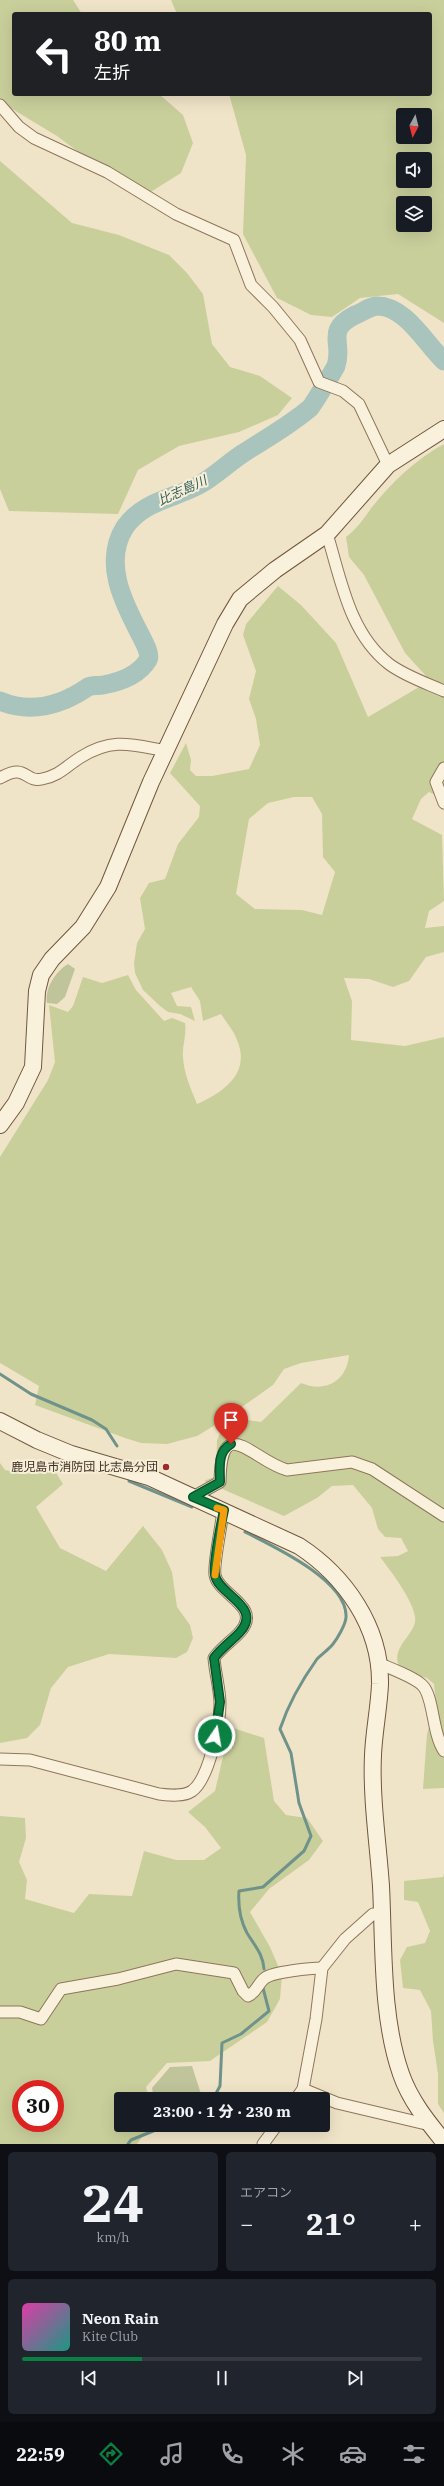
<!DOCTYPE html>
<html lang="ja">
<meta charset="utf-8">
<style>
body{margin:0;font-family:"IBM Plex Serif","Noto Sans JP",serif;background:#20242c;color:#f1f3f6;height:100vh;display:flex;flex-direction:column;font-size:15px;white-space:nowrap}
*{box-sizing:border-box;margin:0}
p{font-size:13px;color:#9ea1a6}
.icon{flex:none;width:22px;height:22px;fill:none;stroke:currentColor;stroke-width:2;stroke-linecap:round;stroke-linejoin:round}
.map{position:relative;height:2144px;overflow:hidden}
.details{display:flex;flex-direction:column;gap:8px;padding:8px;background:#0d0f14;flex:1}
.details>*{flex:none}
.banner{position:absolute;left:12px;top:12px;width:420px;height:84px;border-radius:4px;box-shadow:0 4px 16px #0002;background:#202124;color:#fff;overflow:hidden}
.needle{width:26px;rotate:187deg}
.tools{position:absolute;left:396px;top:108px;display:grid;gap:8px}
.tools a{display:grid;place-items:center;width:36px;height:36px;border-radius:4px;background:#171b24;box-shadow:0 4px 16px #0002;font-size:20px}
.speed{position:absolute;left:12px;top:2080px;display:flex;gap:8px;font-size:20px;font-weight:700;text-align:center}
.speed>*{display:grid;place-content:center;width:52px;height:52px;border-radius:50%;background:#171b24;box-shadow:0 4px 16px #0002;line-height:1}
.speed .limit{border:6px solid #d22;background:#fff;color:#111}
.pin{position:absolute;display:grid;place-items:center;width:34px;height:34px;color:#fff;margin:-41px -17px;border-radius:50% 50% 50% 0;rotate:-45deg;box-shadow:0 0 4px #0007}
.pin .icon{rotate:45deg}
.me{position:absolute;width:44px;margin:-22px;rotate:12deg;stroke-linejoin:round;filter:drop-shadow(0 0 3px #0008)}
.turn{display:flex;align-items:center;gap:14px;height:84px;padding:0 16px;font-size:18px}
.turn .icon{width:52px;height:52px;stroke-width:2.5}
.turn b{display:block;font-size:28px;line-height:34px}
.big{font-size:30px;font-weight:800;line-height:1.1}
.details .tile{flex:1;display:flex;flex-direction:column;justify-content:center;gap:6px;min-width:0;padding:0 14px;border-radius:6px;background:#20242c}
.details .dial{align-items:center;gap:0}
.dial b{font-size:52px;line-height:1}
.song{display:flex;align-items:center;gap:12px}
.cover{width:48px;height:48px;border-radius:6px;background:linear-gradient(135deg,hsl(320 70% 55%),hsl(170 70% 35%))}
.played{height:4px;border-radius:2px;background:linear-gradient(90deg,#0b8043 30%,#363941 30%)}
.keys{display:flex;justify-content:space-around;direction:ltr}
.heat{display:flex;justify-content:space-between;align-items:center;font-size:22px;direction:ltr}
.details .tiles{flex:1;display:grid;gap:8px;grid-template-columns:1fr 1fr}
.tile:last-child{grid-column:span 2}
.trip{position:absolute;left:114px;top:2092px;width:216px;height:40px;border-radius:4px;background:#171b24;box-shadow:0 4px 16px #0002;font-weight:800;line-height:40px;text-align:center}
.dock{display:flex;height:64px;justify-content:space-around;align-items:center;background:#090b0e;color:#9ea1a6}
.dock .icon{width:28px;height:28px}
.dock .on{color:#0b8043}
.dock b{font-size:18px;color:#f1f3f6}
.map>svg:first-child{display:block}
.green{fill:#c9cf9b;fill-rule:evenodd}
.cemetery{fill:#bfc49a}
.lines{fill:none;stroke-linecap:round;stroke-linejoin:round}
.stream{stroke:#6f938a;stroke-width:3}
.river{stroke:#a9c4bc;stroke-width:19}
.street-casing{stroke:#8d765c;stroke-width:13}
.secondary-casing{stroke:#6f573f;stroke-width:18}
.street{stroke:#faf1dc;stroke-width:11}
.secondary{stroke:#faf1dc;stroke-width:16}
.route-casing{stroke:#07532c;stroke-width:10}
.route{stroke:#0b8043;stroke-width:7}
.slow{stroke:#f59e0b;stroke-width:7}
.poi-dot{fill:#9e2a2b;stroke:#f7eed8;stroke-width:1.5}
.labels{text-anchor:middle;stroke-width:4;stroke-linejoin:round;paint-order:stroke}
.poi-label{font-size:12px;fill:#3d2e20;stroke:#f7eed8;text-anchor:end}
.water-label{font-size:13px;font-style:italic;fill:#2f5d5a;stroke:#f7eed8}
</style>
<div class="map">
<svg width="444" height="2144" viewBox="0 0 444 2144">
<rect width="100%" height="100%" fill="#f0e4c8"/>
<g class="green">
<polygon points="0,0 73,0 82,14 14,14 14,94 159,94 183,115 193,143 181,173 141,198 57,136 4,104 0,99"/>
<path d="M171,0H444V323L398,294L360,298L332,317L311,315L277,298L243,234L246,155L229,94H430V14H177ZM403,115H425V137H403ZM403,159H425V181H403ZM403,203H425V225H403Z"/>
<polygon points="0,161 72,223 119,235 169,255 187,273 203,294 212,344 230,367 260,376 292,398 278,415 239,432 179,446 138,470 118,514 9,511 0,489"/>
<path d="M444,444V799L429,792L421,799L412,819L442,835L444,901L429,911L425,928L444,926V952L426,957L409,981L393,987L369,979L344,978L352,1001L351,1040L405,1046L444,1037V1788L423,1789L427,1734L436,1703L434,1684L427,1678L402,1672C387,1650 412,1638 415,1622C418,1606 390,1570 380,1557L398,1556L408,1551L401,1538L385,1537L378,1529L372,1508L353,1485L332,1486L317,1498L284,1516L204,1481L216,1476L217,1440L223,1427L247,1420L261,1422L301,1383C324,1393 347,1382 349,1355L301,1363L284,1369L273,1385L222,1421L197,1436L167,1444L141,1443L125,1438L35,1405L39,1386L0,1363V1157L48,1080L55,1062L49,1005L68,1012L73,1006L83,977L102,983L128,975L136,990L164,1021L172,1018L185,1023C187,1035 182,1045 183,1057C184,1074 191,1089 197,1104C224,1092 251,1073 237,1040C234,1031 226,1022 221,1014L203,1021L200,1001L191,987L171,993L177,1006L191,1007L195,1021L180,1014L168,1012L160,1006L143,990L135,973L134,963L137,943L145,929L140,898L149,883L165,879L178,844L199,817L200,806L170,773L186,743L191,760L190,770L196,776H212L249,769L260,745L256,719L249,699L256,671L243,635L246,624L278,586L301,605L336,643L368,717L419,687L426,676L405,653L364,575L349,557L346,537C358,528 364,518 372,507C392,482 416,459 444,444ZM294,797H312L322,814L323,857L335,872L322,915L302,910L255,909L236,894L249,819L268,803Z"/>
<polygon points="39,1460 51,1465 63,1484 36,1507 60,1548 106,1571 143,1526 162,1550 172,1572 177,1607 190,1625 193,1638 187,1652 176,1658 109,1654 68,1667 51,1688 40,1725 27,1738 0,1743 0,1463 5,1470 28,1474"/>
<path d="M230,1727L264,1738L274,1801L286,1815L307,1818L323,1841L309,1860L269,1889L250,1912L270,1947L282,1975L280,1999L267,2022L210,2061L167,2063L146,2087L149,2099H121V2125H151L137,2144H0V1816L25,1818L26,1838L19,1862L27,1880L25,1899L74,1913L89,1894L132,1896L144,1851L176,1860H204L221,1848L205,1827L188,1812L215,1791ZM21,2089H55V2123H21Z"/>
<polygon points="444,1874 444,2113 438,2104 438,2074 433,2041 431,2011 420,1990 403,1988 400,1960 407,1947 425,1943 430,1931 418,1902 404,1900 404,1881 443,1877"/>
</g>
<g class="cemetery">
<path d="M68,964L75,969L65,997L57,1004L47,1003C44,989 56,971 68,964Z"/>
<polygon points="192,2066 201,2094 191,2099 154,2099 152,2088 170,2067"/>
</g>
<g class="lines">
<g class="stream">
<polyline points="0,1374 31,1394 92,1420 106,1429 117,1446"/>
<polyline points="129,1481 192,1507"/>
<path d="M245,1532C273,1546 348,1581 346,1617C346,1624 337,1639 333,1644C328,1650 322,1654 317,1659C302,1680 288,1705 280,1729L291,1753L299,1803L311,1836L304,1851L263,1887L239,1891C238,1905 240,1920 247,1933C255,1946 263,1954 264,1969"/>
<polyline points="213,2099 220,2086 222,2043 241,2034 269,2011 263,1988"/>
<polyline points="128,2144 131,2140 168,2125"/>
</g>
<path class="river" d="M0,701C31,714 62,705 88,687C92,685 98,686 103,685C120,682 138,676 148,660C157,646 91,580 125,527C143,501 173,499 199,485C214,477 227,464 242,454C265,439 289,426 310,408C313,405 334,370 336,366C344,343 324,331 355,315C361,313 369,307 376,306C405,305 425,343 444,361"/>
<g class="street-casing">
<g id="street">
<polyline points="0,105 19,127 34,138 107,172 176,214 234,240 251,285 273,307 300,340 319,382 343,391 359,404 388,465"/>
<path d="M327,534C341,579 349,633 389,664C405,676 426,683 444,691"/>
<polyline points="444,768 436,782 444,803"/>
<path d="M0,778C27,762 24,783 42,779C61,775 66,766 81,757C114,737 132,745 167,751"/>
<path d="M193,1497L220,1482C221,1411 252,1460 287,1470L352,1462L372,1469L444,1516"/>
<path d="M378,1663C389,1668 415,1677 423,1686C434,1698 432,1733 444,1751"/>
<path d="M0,1759L30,1760L159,1794C169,1795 183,1797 192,1791C209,1779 220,1724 220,1704C220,1689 215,1673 214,1658C222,1647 232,1641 240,1632C263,1606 218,1595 215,1575C213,1564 222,1524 223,1510"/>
<path d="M0,2012H20L41,2019L61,1989L118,1979L176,1964L234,1973L243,1991L248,1996C257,1992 258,1983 265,1978C273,1972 311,1968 322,1968"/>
<polyline points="303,2089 337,2103 430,2125"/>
<polyline points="296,2099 303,2089 316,2019 322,1968 345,1939 373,1914 382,1914"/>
<polyline points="263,2144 277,2125"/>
</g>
</g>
<g class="secondary-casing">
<g id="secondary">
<polyline points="0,1125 16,1103 33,1067 37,991 41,975 52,959 83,927 108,887 151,782 225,624 240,599 275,570 327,534 388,465 444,429"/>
<path d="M0,1421L37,1440L71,1454L149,1477L299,1546C345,1576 381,1627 380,1684C379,1708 374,1731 373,1755C371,1798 378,1843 381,1886C384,1946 381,2017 401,2074C410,2100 427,2121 444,2142"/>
</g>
</g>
<use href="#street" class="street"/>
<use href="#secondary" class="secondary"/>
</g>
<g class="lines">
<g class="route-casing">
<path id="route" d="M215,1736L220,1702L214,1658C222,1647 232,1641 240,1632C263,1606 218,1595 215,1575C213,1561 221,1525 224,1510L193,1497L220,1482C220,1468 217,1452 231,1444"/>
</g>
<use href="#route" class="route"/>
<polyline class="slow" points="215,1575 224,1510 217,1508"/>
</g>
<circle class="poi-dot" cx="166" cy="1467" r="4"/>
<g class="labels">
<g class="poi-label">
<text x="158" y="1471">鹿児島市消防団 比志島分団</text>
</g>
<g class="water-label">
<text transform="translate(182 490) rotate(-25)" y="5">比志島川</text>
</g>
</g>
</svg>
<div class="tools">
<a><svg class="needle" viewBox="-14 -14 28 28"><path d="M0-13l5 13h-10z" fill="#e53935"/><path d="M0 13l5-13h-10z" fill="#9ea1a6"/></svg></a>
<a><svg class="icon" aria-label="sound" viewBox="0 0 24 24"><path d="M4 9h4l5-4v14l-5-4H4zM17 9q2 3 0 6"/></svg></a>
<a><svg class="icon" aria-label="layers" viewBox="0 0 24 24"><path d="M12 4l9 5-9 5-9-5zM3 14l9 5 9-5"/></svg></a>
</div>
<div class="speed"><div class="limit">30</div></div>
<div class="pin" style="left:231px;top:1444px;background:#d93025"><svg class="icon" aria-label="arrive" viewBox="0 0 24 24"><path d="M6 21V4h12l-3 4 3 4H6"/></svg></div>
<svg class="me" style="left:215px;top:1736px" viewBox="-20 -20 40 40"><circle r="17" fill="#0b8043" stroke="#fff" stroke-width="3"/><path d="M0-11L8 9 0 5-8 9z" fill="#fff"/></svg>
<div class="trip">23:00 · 1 分 · 230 m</div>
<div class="banner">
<div class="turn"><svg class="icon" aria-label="left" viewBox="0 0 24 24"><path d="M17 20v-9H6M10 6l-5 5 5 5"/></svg><div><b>80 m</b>左折</div></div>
</div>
</div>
<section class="details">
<div class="tiles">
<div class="tile dial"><b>24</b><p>km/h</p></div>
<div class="tile"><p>エアコン</p>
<div class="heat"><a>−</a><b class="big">21°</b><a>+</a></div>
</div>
<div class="tile">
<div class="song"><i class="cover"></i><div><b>Neon Rain</b><p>Kite Club</p></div></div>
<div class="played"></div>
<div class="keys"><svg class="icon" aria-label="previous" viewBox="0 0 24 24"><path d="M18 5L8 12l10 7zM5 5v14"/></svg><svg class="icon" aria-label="pause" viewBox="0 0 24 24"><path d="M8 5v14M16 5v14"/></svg><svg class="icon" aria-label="next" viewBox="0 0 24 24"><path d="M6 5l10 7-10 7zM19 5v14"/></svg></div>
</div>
</div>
</section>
<nav class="dock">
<b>22:59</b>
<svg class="icon on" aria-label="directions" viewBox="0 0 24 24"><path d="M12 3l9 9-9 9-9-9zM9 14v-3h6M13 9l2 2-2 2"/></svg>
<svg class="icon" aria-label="music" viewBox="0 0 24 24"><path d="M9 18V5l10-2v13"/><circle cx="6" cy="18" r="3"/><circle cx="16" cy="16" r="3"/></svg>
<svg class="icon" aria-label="phone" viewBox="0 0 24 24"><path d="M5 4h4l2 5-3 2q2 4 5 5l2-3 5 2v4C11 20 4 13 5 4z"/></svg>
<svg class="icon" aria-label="climate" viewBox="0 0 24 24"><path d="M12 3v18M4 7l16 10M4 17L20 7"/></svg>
<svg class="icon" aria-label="car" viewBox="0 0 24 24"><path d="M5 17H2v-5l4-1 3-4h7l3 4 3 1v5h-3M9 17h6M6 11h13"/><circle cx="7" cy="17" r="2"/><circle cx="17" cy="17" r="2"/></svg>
<svg class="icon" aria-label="filters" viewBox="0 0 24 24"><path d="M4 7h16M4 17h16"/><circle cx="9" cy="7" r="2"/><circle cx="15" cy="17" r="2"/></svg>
</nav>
